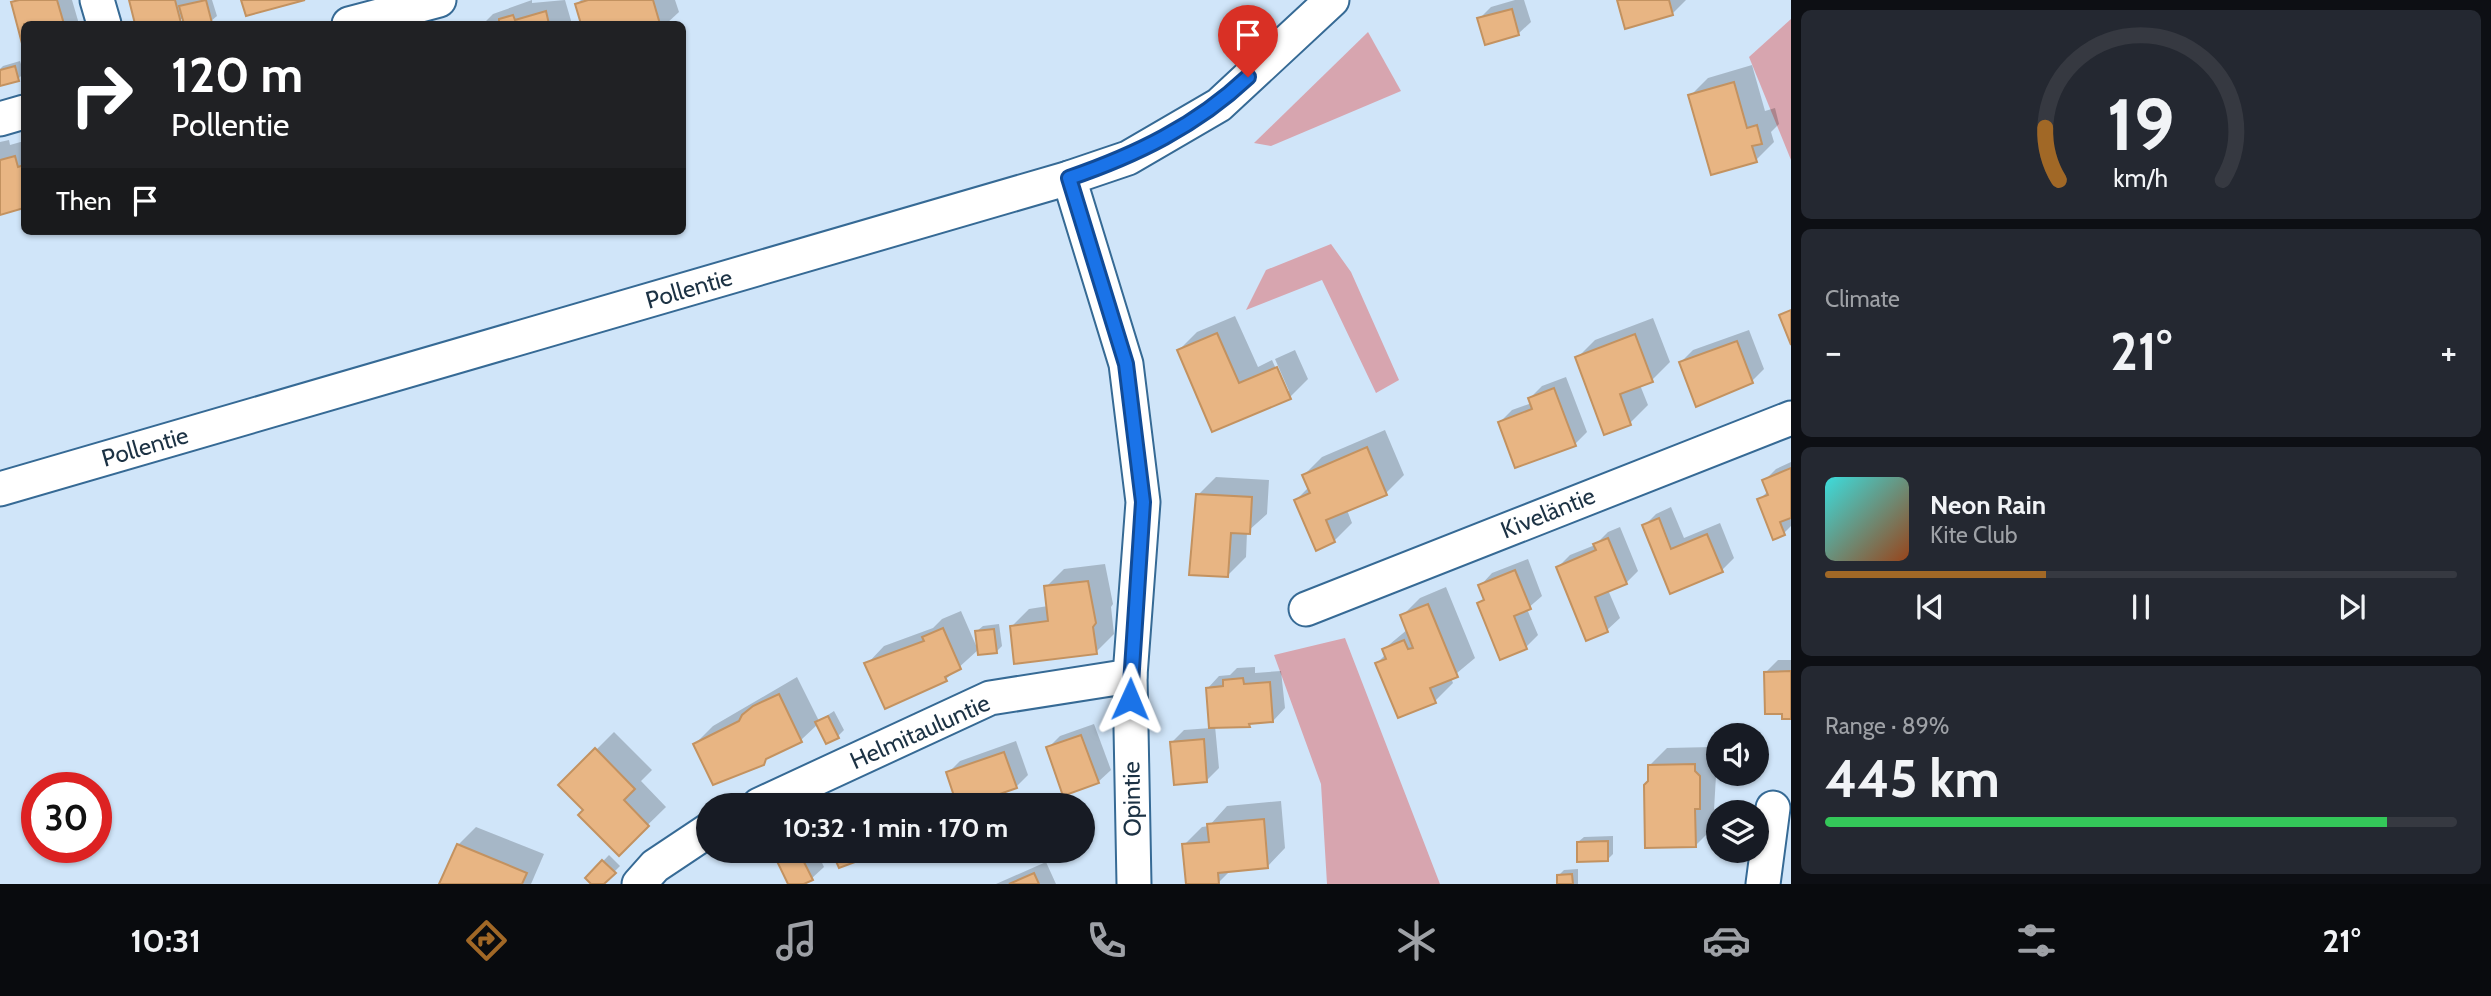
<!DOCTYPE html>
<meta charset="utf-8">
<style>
body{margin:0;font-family:Cabin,sans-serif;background:#242831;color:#f1f3f6;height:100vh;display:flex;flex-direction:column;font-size:26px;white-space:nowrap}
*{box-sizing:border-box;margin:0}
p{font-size:23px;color:#9ea1a6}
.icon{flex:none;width:38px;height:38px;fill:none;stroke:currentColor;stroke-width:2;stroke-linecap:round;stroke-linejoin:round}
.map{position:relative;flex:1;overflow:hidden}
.panel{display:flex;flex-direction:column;gap:10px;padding:10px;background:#0d0f14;width:700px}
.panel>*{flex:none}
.top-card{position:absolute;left:21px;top:21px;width:665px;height:214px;border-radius:10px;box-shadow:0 2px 5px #0004;background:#202124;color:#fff;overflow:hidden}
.fabs{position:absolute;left:1706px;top:723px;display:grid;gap:14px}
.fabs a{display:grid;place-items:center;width:63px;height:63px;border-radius:50%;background:#171b24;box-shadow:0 2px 5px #0004;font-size:35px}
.speed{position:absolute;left:21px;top:772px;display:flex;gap:14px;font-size:35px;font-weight:700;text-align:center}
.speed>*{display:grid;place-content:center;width:91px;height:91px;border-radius:50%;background:#171b24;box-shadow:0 2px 5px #0004;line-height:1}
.speed .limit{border:10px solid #d22;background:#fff;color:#111}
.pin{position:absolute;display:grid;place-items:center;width:60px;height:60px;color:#fff;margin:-72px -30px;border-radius:50% 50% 50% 0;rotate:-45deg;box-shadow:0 0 7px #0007}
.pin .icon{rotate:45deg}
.me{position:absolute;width:77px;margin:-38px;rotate:1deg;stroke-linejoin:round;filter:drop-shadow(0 0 5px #0008)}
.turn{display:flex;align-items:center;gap:24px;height:147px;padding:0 35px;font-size:32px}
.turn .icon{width:91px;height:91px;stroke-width:2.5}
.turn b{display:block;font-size:49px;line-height:60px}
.then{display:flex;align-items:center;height:66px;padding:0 35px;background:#0003;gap:14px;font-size:26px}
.big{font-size:52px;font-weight:700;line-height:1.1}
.panel .widget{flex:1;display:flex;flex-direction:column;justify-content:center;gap:10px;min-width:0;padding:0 24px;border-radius:10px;background:#242831}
.panel .dial{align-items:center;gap:0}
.dial svg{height:182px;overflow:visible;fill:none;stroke:#363941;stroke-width:7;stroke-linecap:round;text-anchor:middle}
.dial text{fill:#f1f3f6;stroke:none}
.song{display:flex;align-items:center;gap:21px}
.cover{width:84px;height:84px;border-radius:10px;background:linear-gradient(135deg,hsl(180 70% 55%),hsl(20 70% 35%))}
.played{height:7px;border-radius:4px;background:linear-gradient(90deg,#a16826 35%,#363941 35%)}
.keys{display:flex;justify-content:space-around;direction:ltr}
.heat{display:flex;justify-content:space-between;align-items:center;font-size:38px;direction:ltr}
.charge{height:10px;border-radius:5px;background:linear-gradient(90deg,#34c759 89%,#363941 0)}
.trip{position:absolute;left:696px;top:793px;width:399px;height:70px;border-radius:35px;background:#171b24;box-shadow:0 2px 5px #0004;font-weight:700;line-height:70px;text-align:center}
.tabs{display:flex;height:112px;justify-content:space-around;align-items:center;background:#090b0e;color:#9ea1a6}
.tabs .icon{width:49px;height:49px}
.tabs .active{color:#a16826}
.tabs b{font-size:32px;color:#f1f3f6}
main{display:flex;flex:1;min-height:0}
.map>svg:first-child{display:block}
.green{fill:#d7a5af}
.shadow{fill:#0003}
.building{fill:#e8b583;stroke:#c39260;stroke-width:2}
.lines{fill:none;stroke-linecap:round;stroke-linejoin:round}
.minor-casing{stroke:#366a95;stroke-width:37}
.minor{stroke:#fff;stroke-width:33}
.route-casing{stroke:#114b97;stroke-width:18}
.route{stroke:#1a73e8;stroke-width:12}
.labels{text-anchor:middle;stroke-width:5;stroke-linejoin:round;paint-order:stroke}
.street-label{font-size:24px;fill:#1c3244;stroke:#fff}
</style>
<main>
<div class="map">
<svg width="1791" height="884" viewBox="0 0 1791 884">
<rect width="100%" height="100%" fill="#d0e5f9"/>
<g class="green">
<polygon points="1791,19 1791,160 1749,57"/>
<polygon points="1368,32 1401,91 1271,146 1254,143"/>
<polygon points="1331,244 1351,272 1399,380 1376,393 1322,280 1246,310 1266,270"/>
<polygon points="1345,638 1440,884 1327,884 1321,784 1274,655"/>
</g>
<g class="shadow">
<polygon points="16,0 72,0 79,24 24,24 24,45 13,3"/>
<polygon points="131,0 212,0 217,16 211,21 199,24 186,24 184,18 169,24 137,24"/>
<polygon points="532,0 532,3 565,0 572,24 483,24 493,14"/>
<polygon points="581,0 675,0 679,12 666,24 582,24 577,4"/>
<polygon points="1515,0 1524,0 1531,22 1518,34 1479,19 1491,7"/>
<polygon points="1619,0 1686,0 1672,14"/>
<polygon points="20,61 24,73 18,79 0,80 0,69 3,66"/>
<polygon points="1752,65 1765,111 1775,108 1779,124 1771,132 1774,142 1756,160 1690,96 1708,78"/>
<polygon points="9,140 10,145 24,141 24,206 0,213 0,142"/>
<polygon points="1235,316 1258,367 1272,360 1286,391 1289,391 1275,359 1295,350 1308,379 1290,397 1213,430 1179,350 1197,332"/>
<polygon points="1653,318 1670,362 1652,380 1640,385 1648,405 1630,423 1577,358 1595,340"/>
<polygon points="1749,330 1764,369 1752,381 1681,362 1693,350"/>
<polygon points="1566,377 1587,432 1575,444 1500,422 1512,410 1532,403 1530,398 1542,386"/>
<polygon points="1385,430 1404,475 1386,493 1347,510 1352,523 1334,541 1296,500 1309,487 1304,475 1322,457"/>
<polygon points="1791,462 1791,526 1784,533 1759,500 1768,491 1764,481 1776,469"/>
<polygon points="1216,477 1269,480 1267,514 1247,532 1246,557 1228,575 1198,495"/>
<polygon points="1671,507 1684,538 1720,523 1734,558 1722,570 1671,591 1644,526 1656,514"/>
<polygon points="1620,527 1638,571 1626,583 1608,590 1620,618 1607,630 1587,638 1558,567 1570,555 1595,545 1608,532"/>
<polygon points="1528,559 1542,596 1527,609 1538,635 1526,647 1479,604 1485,598 1480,586 1492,573"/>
<polygon points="1105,564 1113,604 1111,607 1114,634 1096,652 1011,627 1029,609 1048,606 1046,587 1064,569"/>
<polygon points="1446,587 1475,658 1451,678 1453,683 1435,701 1377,663 1386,654 1384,649 1408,629 1402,616 1420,598"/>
<polygon points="961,611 978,650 946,679 867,664 884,646 933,628 942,619"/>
<polygon points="999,624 1002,646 996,652 977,631 983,626"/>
<polygon points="1778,660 1791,660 1791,717 1766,672"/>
<polygon points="1255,667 1255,673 1281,671 1285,708 1273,721 1215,726 1219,768 1207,780 1171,743 1184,730 1211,728 1207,689 1219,676 1230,675 1237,668"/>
<polygon points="797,677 819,721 834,711 844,730 838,736 827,742 818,724 801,740 738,775 695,744 713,726"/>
<polygon points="1094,724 1111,770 1098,782 1048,748 1060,736"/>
<polygon points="614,732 652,770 641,781 666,807 619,853 561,785"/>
<polygon points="1016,741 1028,775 1016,787 959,805 948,773 960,761"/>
<polygon points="1712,747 1712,753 1717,758 1713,828 1695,846 1650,781 1649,766 1667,748"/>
<polygon points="890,793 896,805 865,805"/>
<polygon points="1281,801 1285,848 1267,867 1231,870 1218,883 1184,845 1202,827 1209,826 1227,806"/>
<polygon points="476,827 544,854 531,884 441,884 458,845"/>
<polygon points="1613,836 1613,854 1608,859 1578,842 1584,837"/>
<polygon points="778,850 816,850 824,867 811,879"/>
<polygon points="609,855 620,866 602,884 587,878"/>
<polygon points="1046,862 1056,884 996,884"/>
<polygon points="1578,869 1578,884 1559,884 1559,875 1564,870"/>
</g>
<g class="building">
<polygon points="19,0 57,0 64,24 24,24 24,51 11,2"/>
<polygon points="129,0 175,0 181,23 135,24"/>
<polygon points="206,0 212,23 184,24 179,6"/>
<polygon points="241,0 305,0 246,16"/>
<polygon points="588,0 653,0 660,24 581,24 575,4"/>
<polygon points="1617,0 1669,0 1673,15 1625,29"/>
<polygon points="1512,9 1519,35 1485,45 1477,18"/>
<polygon points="546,11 549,24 499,24 499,19 513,15 515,20"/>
<polygon points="15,66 19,81 0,86 0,70"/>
<polygon points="1734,82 1747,128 1757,125 1762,144 1752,146 1757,162 1711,175 1688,95"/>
<polygon points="15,156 18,167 24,165 24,208 0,215 0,160"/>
<polygon points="1791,310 1791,345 1779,315"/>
<polygon points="1217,333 1239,383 1277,367 1291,399 1212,432 1177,350"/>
<polygon points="1635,334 1653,382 1620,394 1631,425 1604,435 1575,357"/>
<polygon points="1737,341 1753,383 1696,407 1679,362"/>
<polygon points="1554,388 1576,446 1515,468 1498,422 1532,409 1528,398"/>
<polygon points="1367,447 1387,495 1326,520 1335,542 1316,551 1294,500 1310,493 1302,475"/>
<polygon points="1791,468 1791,518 1780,522 1785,535 1773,540 1757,499 1768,495 1762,480"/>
<polygon points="1196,494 1252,497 1250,534 1231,533 1228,577 1189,575"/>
<polygon points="1659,518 1671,549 1707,534 1723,572 1670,594 1642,525"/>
<polygon points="1608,538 1627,584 1595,597 1608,632 1586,641 1556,567 1596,550 1593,544"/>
<polygon points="1515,570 1531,609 1514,616 1527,649 1500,660 1477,603 1484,600 1478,585"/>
<polygon points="1088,581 1096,623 1093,627 1097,654 1014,664 1010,626 1048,621 1044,586"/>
<polygon points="1428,604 1458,677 1430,688 1436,703 1398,718 1375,663 1386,659 1382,649 1404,640 1408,649 1413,648 1400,615"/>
<polygon points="943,628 961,669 945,677 947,681 885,709 864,663 924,641 922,637"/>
<polygon points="994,629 997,653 978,655 975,631"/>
<polygon points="1791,671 1791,719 1782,719 1782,714 1765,714 1764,672"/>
<polygon points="1243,678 1244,684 1270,682 1273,722 1249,724 1250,727 1209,728 1206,688 1223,686 1223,680"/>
<polygon points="779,694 802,742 766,759 764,765 713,785 693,744 739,721 742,715 753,706"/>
<polygon points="828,716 839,738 826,744 815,722"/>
<polygon points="1081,735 1099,783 1063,796 1046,747"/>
<polygon points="1204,739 1207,782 1174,785 1170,742"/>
<polygon points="595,748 635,789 624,800 649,826 619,856 578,815 583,810 558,785"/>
<polygon points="1004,752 1017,788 968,805 957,805 946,772"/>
<polygon points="1695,764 1695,771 1700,776 1700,809 1695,809 1696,847 1645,848 1644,785 1648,781 1648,765"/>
<polygon points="1264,819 1268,868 1218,873 1219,884 1186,884 1182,844 1209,842 1207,824"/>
<polygon points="1608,841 1608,861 1577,862 1577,842"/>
<polygon points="457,844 527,873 522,884 439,884"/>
<polygon points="778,850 798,850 813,880 804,884 788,884 773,853"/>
<polygon points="831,850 881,850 882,852 839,868"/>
<polygon points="602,860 616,873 604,884 591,884 585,878"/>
<polygon points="1034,873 1039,884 1009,884"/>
<polygon points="1572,874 1573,884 1557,884 1557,875"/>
</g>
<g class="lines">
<g class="minor-casing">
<g id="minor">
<polyline points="97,0 104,24"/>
<polyline points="349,24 439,0"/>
<polyline points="0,119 24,112"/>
<polyline points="1069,178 1126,364 1143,502 1130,676 1134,884"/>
<polyline points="0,489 1069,178 1128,158 1219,105 1332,0"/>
<polyline points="1306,609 1791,418"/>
<polyline points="759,805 990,698 1130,676"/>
<polyline points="639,884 655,866 709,830"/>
<polyline points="1763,884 1773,808"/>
</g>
</g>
<use href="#minor" class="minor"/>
</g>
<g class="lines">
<g class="route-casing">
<path id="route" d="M1130,699L1143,502L1126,364L1069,178C1136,155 1196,126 1248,77"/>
</g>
<use href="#route" class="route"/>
</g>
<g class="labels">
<g class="street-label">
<text transform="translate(689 289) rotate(-16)" y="8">Pollentie</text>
<text transform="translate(145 447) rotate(-16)" y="8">Pollentie</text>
<text transform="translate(1548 513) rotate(-22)" y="8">Kiveläntie</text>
<text transform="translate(920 732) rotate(-24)" y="8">Helmitauluntie</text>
<text transform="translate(1132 799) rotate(-91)" y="8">Opintie</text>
</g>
</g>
</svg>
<div class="fabs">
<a><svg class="icon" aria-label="sound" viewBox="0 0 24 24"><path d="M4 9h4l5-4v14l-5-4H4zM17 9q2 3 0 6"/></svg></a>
<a><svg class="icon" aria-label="layers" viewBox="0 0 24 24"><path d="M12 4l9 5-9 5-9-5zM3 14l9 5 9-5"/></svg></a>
</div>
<div class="speed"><div class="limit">30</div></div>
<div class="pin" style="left:1248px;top:77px;background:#d93025"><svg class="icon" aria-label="arrive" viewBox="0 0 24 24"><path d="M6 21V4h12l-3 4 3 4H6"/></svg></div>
<svg class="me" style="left:1130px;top:699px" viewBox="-20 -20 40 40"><path d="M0-17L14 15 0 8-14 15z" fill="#1a73e8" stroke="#fff" stroke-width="4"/></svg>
<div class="trip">10:32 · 1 min · 170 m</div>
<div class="top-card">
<div class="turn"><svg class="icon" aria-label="right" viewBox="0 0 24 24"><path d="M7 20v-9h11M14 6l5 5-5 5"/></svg><div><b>120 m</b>Pollentie</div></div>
<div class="then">Then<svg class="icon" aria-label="arrive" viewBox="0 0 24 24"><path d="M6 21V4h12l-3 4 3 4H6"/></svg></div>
</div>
</div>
<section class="panel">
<div class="widget dial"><svg viewBox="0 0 100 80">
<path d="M14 69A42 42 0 1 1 86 69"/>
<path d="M14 69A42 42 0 0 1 8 46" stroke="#a16826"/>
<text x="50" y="56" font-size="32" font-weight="700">19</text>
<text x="50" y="72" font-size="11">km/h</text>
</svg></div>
<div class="widget"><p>Climate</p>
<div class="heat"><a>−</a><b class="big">21°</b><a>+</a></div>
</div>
<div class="widget">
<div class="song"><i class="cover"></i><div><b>Neon Rain</b><p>Kite Club</p></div></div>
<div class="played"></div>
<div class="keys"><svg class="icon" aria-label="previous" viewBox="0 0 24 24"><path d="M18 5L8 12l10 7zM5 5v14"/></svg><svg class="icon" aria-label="pause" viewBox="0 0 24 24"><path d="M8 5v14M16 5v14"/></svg><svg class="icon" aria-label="next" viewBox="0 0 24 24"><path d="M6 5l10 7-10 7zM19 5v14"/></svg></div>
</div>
<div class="widget"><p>Range · 89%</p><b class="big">445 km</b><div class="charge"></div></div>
</section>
</main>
<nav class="tabs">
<b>10:31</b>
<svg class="icon active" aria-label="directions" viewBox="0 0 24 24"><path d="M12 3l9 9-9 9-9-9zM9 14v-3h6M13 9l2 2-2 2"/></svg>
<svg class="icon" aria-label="music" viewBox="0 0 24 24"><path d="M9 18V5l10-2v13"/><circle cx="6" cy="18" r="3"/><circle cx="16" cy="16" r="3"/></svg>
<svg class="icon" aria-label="phone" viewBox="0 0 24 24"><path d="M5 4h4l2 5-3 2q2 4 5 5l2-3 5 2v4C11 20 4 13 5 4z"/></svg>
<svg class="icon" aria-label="climate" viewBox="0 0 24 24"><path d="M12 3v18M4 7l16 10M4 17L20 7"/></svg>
<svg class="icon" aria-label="car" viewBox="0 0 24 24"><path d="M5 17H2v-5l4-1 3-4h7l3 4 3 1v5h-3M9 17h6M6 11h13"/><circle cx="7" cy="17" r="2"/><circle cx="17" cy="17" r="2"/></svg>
<svg class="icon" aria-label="filters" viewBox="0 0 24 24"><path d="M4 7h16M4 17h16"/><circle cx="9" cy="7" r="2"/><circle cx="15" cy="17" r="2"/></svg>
<b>21°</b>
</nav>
